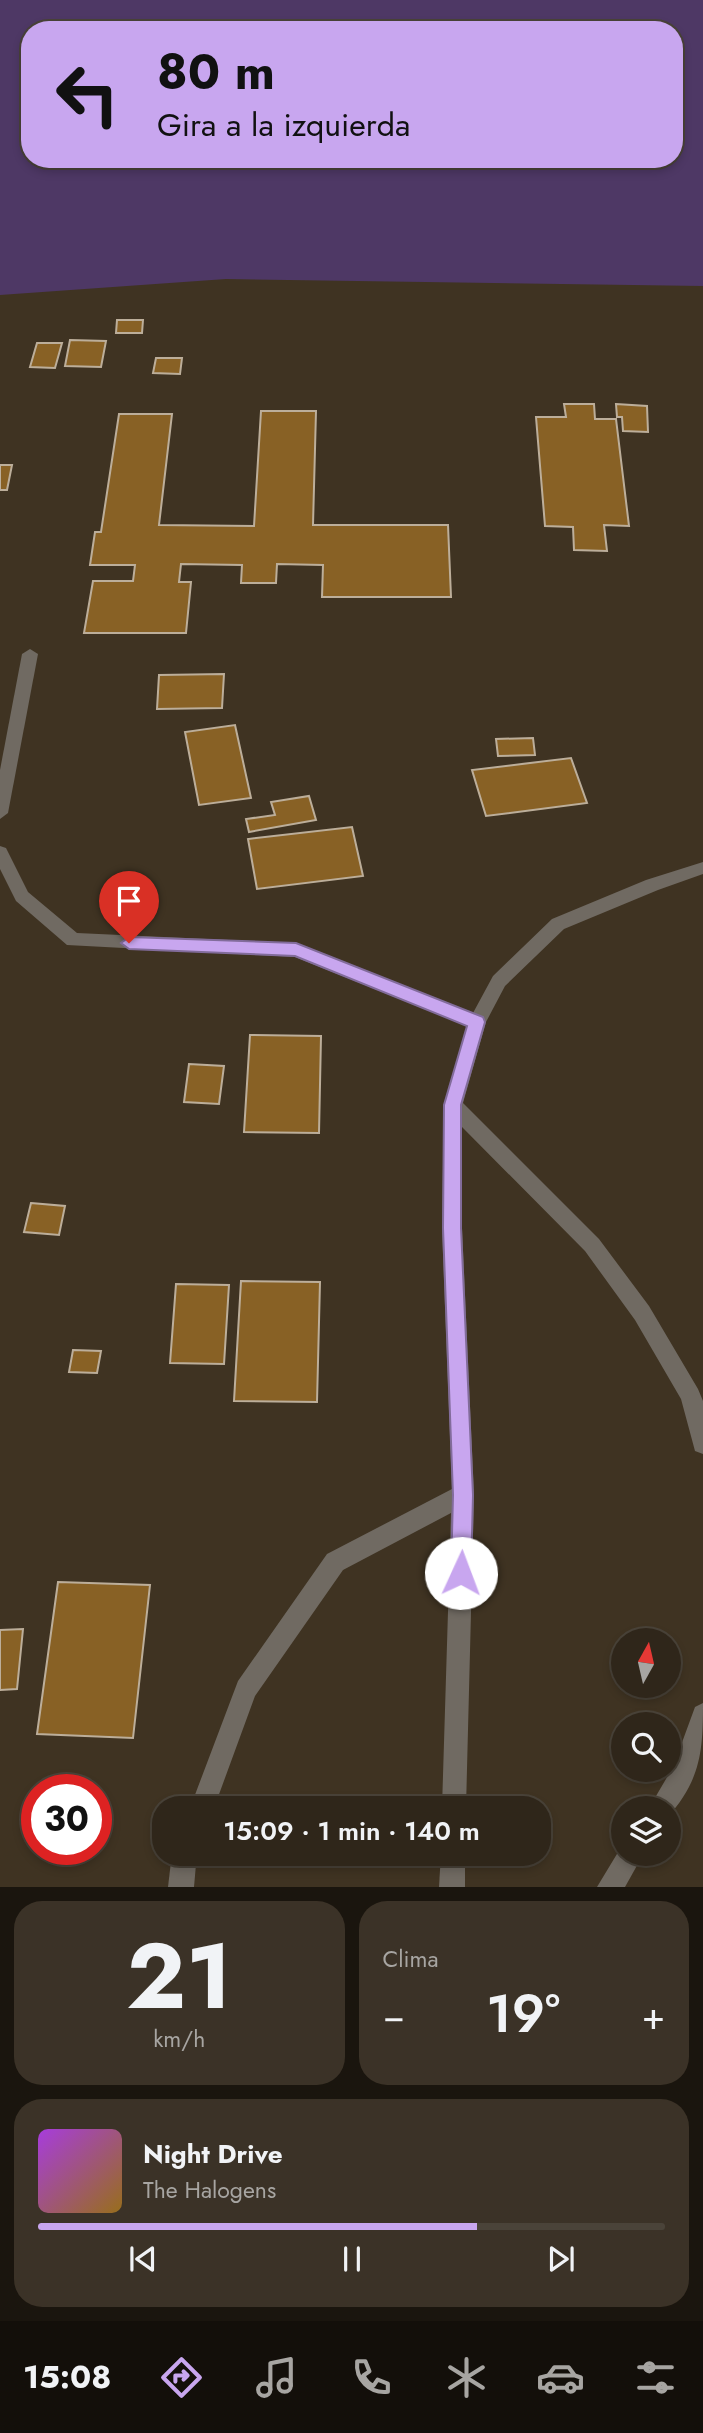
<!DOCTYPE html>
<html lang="es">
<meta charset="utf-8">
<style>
body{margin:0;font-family:Jost,sans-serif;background:#3b3227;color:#f1f3f6;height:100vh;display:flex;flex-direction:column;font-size:26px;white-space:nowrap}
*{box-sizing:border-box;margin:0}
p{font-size:23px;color:#a7a5a2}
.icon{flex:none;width:38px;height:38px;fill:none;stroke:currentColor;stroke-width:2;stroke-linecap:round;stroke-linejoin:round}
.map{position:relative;height:1887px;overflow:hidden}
.panel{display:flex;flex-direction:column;gap:14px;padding:14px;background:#1a150e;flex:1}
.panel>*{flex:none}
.top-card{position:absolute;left:21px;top:21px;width:662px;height:147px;border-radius:28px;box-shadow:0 4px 10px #0003,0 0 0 2px #4a4339;background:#c8a6ef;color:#111;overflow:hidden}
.needle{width:46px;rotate:8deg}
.controls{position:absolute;left:611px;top:1628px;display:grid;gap:14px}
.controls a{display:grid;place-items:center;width:70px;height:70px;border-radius:50%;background:#2f261a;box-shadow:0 4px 10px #0003,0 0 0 2px #4a4339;font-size:35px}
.speed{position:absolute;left:21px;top:1774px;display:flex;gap:14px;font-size:35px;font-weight:700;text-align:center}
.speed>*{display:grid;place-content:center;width:91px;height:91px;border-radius:50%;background:#2f261a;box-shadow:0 4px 10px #0003,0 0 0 2px #4a4339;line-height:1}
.speed .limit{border:10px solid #d22;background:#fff;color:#111}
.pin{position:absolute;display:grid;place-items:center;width:60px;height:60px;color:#fff;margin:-72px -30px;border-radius:50% 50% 50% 0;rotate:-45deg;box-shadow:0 0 7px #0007}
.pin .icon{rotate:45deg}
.me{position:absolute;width:77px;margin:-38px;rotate:2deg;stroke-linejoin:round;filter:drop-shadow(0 0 5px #0008)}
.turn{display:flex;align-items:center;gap:24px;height:147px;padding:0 21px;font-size:32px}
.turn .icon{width:91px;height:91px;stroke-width:2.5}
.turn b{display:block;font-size:49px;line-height:60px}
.big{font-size:52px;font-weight:600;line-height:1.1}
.panel .tile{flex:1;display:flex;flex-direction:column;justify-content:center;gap:10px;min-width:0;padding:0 24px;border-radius:28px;background:#3b3227}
.panel .dial{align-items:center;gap:0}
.dial b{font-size:91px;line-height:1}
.song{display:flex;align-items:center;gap:21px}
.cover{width:84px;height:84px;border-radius:10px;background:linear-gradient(135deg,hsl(280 70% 55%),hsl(40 70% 35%))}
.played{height:7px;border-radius:4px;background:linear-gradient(90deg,#c8a6ef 70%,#4a4339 70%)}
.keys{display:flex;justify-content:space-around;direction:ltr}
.heat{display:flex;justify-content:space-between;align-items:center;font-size:38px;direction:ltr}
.panel .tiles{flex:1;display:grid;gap:14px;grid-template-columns:1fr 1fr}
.tile:last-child{grid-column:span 2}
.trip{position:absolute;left:152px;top:1796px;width:399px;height:70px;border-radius:28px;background:#2f261a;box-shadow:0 4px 10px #0003,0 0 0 2px #4a4339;font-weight:600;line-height:70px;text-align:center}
.menu{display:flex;height:112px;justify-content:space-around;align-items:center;background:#130f0a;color:#a7a5a2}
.menu .icon{width:49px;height:49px}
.menu .selected{color:#c8a6ef}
.menu b{font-size:32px;color:#f1f3f6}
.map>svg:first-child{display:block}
.green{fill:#4e3865;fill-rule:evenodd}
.building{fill:#886125;stroke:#bcae9a;stroke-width:2}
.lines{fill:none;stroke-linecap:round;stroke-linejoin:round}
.minor{fill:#706a62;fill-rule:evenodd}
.route{fill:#c8a6ef;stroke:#826c9b;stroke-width:2}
</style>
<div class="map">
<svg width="703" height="1887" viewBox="0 0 703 1887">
<rect width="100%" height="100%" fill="#3f3322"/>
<path class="green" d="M0,0H703V286L226,279L0,295ZM30,30H674V159H30Z"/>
<g class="building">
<polygon points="117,320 143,320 142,333 116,333"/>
<polygon points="70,340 106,341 101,367 65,366"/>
<polygon points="37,343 62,343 55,368 30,367"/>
<polygon points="156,358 182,358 180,374 153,373"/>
<polygon points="564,404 594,404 595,419 616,419 629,526 604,525 607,551 574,550 573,527 545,526 536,417 566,417"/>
<polygon points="616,404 647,406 648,432 623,431 622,417 617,417"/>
<polygon points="261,411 316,411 313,525 448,525 451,597 322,597 323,565 277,564 276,583 241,583 242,565 181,564 179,582 191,582 186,633 84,633 93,581 133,581 135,565 90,565 95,532 101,532 119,414 172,414 159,525 254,526"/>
<polygon points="0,465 12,465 7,490 0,490"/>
<polygon points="224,674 222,708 157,709 159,675"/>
<polygon points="235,725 251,798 199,805 185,732"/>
<polygon points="533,738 535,755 498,756 496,739"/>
<polygon points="571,758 587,803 486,816 472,770"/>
<polygon points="309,796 316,820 249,832 246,819 275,815 271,802"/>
<polygon points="352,827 363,876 257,889 248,839"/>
<polygon points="250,1035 321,1036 319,1133 244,1132"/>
<polygon points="189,1064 224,1066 219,1104 184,1102"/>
<polygon points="31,1203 65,1206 59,1235 24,1232"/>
<polygon points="241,1281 320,1282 317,1402 234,1401"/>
<polygon points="176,1284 229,1285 224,1364 170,1363"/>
<polygon points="73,1350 101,1351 97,1373 69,1372"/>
<polygon points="58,1582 150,1585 133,1738 37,1734"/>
<polygon points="23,1629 17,1689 0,1690 0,1630"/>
</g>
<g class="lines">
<g class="minor">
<polygon points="30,649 38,654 8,813 0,819 0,770 22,654"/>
<polygon points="0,846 6,848 28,892 77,933 296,943 473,1013 493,976 552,919 646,880 703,862 703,874 658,890 564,929 505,986 486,1022 463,1103 599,1239 649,1306 698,1389 703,1401 703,1454 695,1451 681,1399 635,1320 585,1251 462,1127 462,1228 474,1495 466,1808 442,1808 451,1513 343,1570 255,1696 214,1808 190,1808 238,1681 327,1554 452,1489 442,1228 444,1105 467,1026 295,957 67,945 16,901 0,869"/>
<path d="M703,1703C703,1751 701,1779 668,1817V1808H649L673,1767L695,1707Z"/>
<polygon points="623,1844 623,1853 644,1853 625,1887 597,1887"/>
<polygon points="172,1853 197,1853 194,1887 168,1887"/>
<polygon points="441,1853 465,1853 465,1887 439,1887"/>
</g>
</g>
<polygon class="route" points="129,937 296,943 483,1017 485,1022 461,1105 461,1228 473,1495 471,1573 468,1580 461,1583 454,1580 451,1573 453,1495 443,1228 444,1105 467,1026 295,956 129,949 121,943"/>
</svg>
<div class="controls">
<a><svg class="needle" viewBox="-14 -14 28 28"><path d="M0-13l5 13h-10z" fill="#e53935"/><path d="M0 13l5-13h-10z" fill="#a7a5a2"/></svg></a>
<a><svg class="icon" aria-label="search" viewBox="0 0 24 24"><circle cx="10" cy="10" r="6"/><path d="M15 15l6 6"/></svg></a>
<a><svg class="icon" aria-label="layers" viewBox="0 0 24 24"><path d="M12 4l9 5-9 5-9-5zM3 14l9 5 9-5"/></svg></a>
</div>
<div class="speed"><div class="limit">30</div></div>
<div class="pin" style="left:129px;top:943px;background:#d93025"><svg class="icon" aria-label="arrive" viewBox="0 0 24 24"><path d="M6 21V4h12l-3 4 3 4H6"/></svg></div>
<svg class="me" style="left:461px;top:1573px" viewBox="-20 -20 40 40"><circle r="19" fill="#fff"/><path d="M0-13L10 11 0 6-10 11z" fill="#c8a6ef"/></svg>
<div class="trip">15:09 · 1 min · 140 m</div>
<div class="top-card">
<div class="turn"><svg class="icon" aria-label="left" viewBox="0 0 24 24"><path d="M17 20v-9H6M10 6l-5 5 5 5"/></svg><div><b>80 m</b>Gira a la izquierda</div></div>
</div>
</div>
<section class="panel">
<div class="tiles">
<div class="tile dial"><b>21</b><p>km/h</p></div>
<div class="tile"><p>Clima</p>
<div class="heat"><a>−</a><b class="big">19°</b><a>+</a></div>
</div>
<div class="tile">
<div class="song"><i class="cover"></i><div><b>Night Drive</b><p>The Halogens</p></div></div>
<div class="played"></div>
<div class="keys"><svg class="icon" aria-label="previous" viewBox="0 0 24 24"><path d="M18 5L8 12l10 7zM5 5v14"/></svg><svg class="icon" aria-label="pause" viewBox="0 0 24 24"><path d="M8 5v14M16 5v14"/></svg><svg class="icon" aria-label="next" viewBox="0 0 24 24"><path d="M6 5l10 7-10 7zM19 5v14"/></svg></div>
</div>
</div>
</section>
<nav class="menu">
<b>15:08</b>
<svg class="icon selected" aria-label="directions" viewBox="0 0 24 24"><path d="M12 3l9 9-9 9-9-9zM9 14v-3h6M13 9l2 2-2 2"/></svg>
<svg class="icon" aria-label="music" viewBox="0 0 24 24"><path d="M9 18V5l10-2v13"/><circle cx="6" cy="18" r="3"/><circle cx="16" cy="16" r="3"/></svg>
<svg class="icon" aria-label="phone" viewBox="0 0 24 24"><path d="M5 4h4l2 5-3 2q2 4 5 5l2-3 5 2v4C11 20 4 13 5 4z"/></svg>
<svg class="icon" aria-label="climate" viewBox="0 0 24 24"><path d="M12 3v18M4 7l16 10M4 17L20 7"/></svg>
<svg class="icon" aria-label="car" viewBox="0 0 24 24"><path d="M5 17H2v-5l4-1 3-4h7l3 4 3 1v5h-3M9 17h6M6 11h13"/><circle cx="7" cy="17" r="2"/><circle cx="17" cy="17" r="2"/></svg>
<svg class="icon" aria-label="filters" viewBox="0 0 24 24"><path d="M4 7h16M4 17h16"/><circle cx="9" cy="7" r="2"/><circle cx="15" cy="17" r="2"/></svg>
</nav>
